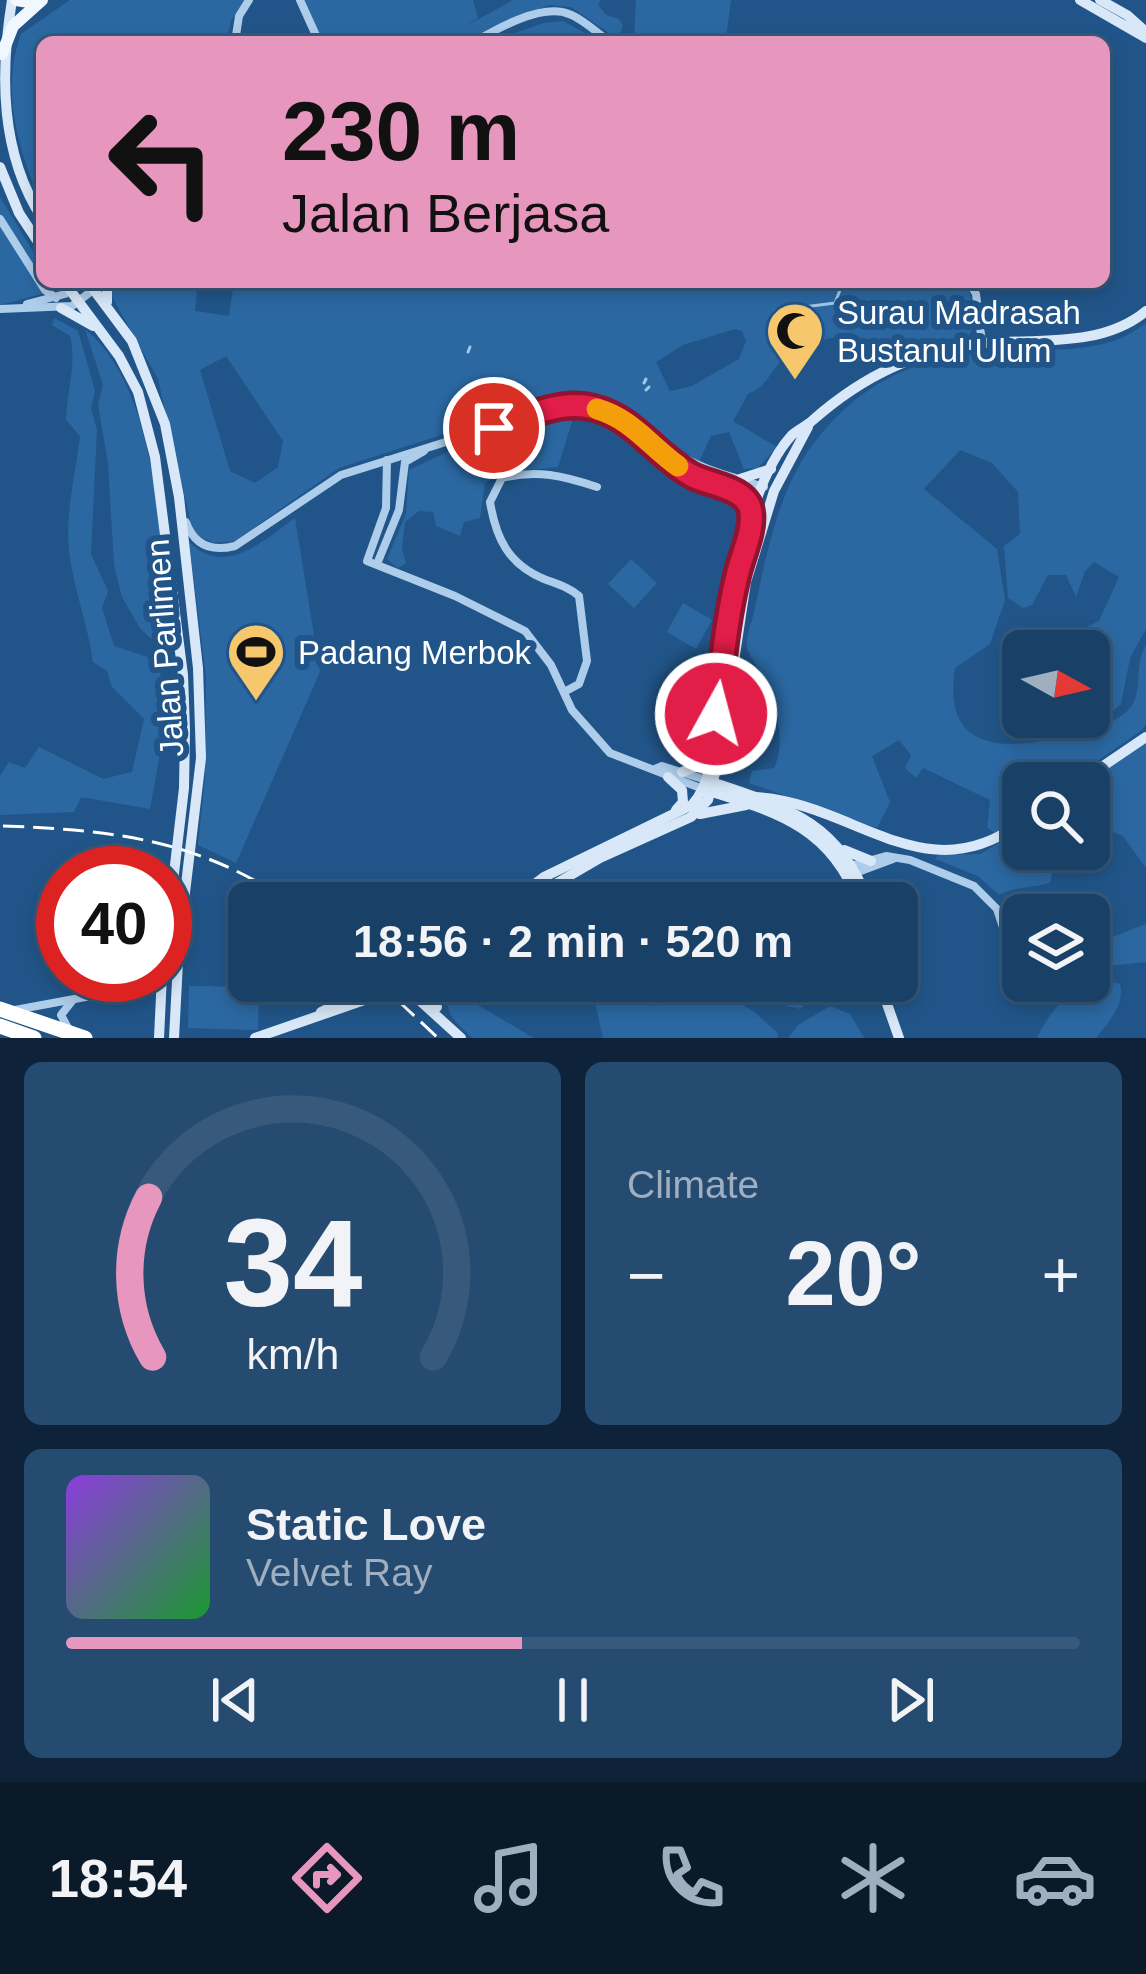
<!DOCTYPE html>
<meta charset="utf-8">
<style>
body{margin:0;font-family:Helvetica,sans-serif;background:#264b70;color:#f1f3f6;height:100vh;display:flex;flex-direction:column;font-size:45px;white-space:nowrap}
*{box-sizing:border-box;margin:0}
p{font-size:39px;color:#9fafc0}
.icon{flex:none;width:66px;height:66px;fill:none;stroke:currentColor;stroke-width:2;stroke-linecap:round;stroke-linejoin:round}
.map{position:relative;height:1038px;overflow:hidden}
.sheet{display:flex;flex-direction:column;gap:24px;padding:24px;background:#0e2339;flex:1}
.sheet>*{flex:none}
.hud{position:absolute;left:36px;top:36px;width:1074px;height:252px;border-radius:18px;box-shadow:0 6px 18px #0003,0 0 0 3px #37597b;background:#e797bd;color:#111;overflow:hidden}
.needle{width:78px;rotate:98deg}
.fabs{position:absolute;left:1002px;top:630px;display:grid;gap:24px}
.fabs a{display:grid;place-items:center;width:108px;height:108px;border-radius:18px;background:#194067;box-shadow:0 6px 18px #0003,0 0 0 3px #37597b;font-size:60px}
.speed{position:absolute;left:36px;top:846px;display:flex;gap:24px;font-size:60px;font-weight:700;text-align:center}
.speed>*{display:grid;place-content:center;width:156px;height:156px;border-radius:50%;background:#194067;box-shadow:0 6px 18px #0003,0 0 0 3px #37597b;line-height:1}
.speed .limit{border:18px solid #d22;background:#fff;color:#111}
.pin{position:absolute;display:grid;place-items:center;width:102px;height:102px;color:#fff;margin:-51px;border:6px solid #fff;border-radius:50%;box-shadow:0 3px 12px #0007}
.me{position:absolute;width:132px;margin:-66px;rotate:7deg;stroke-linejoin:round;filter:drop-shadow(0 0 9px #0008)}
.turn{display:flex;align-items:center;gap:42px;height:252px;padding:0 48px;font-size:54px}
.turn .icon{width:156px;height:156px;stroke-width:2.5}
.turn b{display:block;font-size:84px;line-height:102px}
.big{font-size:90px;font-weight:700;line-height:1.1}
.sheet .tile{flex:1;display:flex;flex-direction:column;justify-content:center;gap:18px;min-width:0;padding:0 42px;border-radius:18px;background:#264b70}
.sheet .dial{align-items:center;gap:0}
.dial svg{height:312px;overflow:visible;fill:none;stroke:#37597b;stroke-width:7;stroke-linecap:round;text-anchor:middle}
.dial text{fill:#f1f3f6;stroke:none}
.song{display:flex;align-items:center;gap:36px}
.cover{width:144px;height:144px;border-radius:18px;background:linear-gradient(135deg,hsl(270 70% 55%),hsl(130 70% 35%))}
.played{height:12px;border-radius:6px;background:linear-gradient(90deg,#e797bd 45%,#37597b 45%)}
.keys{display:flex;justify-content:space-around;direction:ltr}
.heat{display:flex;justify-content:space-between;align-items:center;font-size:66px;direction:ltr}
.sheet .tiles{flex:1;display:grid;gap:24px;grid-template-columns:1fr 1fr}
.tile:last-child{grid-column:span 2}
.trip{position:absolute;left:228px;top:882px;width:690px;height:120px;border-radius:18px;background:#194067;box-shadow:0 6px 18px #0003,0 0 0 3px #37597b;font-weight:700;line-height:120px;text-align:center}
.dock{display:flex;height:192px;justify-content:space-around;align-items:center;background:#0a1a29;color:#9fafc0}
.dock .icon{width:84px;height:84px}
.dock .selected{color:#e797bd}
.dock b{font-size:54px;color:#f1f3f6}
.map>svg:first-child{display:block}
.green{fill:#2b68a2;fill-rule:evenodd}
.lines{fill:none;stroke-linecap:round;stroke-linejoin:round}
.stream{stroke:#a0c8ec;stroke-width:3}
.street{stroke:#adcdeb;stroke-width:8}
.secondary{stroke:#d8e8f8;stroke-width:10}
.primary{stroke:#f1f7fe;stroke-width:12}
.highway{stroke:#fff;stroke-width:15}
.rail{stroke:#fff;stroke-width:3;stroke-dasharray:21 9;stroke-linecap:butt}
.route-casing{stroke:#92132f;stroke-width:30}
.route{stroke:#e11d48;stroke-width:21}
.slow{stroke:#f59e0b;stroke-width:21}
.labels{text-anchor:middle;stroke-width:12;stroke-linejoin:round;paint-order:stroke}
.poi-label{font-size:33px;fill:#fff;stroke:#215589;text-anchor:start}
.street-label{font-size:33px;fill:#fff;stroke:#215589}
</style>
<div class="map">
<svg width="1146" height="1038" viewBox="0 0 1146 1038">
<rect width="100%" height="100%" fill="#215589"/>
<g class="green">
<path d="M70,0H244L231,21L226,42H42V205C19,152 0,90 21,34Z"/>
<polygon points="304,0 473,0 478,18 462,28 513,0 601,0 598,5 606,15 619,19 623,26 620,33 634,42 636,0 731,0 726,37 762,42 622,42 571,7 549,5 490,28 466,42 323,42"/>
<polygon points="563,21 601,42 488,42 544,23"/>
<polygon points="0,197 42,266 42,282 52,282 56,290 0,305"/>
<path d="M113,282H198L195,311L229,316L234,282H962C974,294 980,322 968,336L922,346L893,357C883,350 872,341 860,338C838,333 796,343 781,361C769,374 766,387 748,394L733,421L777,447L758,468L744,469L729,432L711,436L699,462L643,422L609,406L588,399L549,400L339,468L235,541L214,543L198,536L192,528L158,379L112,297ZM735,329L742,331L746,341L739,359L692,386L670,391L656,362L683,345ZM226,356L283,441L278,467L255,483L230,471L200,370Z"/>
<path d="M54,318L78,331L95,391L91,409L97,429L91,554L108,591L102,608L114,646L160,661L163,737L150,809L81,797L74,812L0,815V776L9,762L25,768L39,747L103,779L132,772L144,719L112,687L107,671L93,662C88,624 73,588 69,550C65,514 76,472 80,436L66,420C67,390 77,363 70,336L52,325Z"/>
<path d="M1146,323V629L1130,658L1121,704L1108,715L1089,670V651H1081L1073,634L1099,621L1119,577L1094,562L1085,571L1076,597L1066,575H1048L1032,605L1023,608L1008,598L1004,546L1020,534L1018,492L992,463L960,450L924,489L997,549L1005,600L990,644L955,668C943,745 992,751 1054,739C1076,735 1107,727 1125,713C1146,697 1132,668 1146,645V724L1142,730L1066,783H1023V814L995,833L987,828L990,800L923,768L916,778L905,768L911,755L899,740L872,756L890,802L877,828L749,783L752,771L774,768C788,738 774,701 760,672C757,665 749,656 747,648C745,638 752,622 754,612C767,552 779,483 821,434C887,358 947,354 1042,350C1081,349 1114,348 1146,323Z"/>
<path d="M85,329C165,396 159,562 173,660L140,628L122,597L114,565L108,463L98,405L103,385Z"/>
<polygon points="575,412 558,467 507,472 485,483 480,518 464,522 460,536 436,526 433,512 419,511 405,522 402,548 406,563 398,568 387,559 406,514 409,470 449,451"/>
<path d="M295,518L320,672L236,863L198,845L205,779L206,676L189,542C225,578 264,540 295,518Z"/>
<polygon points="631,559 657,583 634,608 608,584"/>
<polygon points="683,603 712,620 696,649 667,632"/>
<polygon points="1146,739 1146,868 1123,836 1089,822 1089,783 1085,783"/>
<path d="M1023,827V849H1057L1050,883C1032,888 1016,886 999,895L978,876L935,859L938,855L981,854Z"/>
<polygon points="1146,924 1146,962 1089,968 1089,946"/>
<path d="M1102,980L1120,984C1125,1006 1108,1022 1096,1038H1037C1050,1010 1071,987 1102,980Z"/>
<path d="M450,981H459L469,1000L534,1038H472C451,1017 442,1012 450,981Z"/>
<path d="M597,981H610L608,993L615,1001C651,1008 679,1009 709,987L753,1011L777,1032L778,1038H603L594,999Z"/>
<polygon points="778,981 827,981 829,986 800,1009 787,1006"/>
<polygon points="189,986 259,987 258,1030 188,1028"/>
<polygon points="830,1006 850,1014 864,1038 788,1038 798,1025"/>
</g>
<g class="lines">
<g class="stream">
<polyline points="788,309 835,303 840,290 852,282"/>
<polyline points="775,311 785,310"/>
<polyline points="468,352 470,347"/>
<polyline points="644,383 646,379"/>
<polyline points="646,390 649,387"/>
</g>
<g class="street">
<polyline points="300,0 319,42"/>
<polyline points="235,42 239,16 249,0"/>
<path d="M474,42C496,29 542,3 569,14C583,19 597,33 610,42"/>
<polyline points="0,219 45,290 56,298"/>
<polyline points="969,282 976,294 982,343"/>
<polyline points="27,304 65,294 64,283"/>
<polyline points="0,309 72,306 93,290"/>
<path d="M643,435C663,468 706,482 741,494"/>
<polyline points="387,460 386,508 367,561 455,596 525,631 551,665 572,710 610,753 703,789"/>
<path d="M186,522C194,545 211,552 235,546L341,475L563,405C619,404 653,446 701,466C721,475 744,480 764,487"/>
<polyline points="377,564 399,510 405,462 424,451"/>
<path d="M564,692L579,684L587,661L579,596C569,587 557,584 544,579C508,564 496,538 490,502L502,478C536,469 564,476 597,487"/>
<polyline points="655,769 662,766 706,780"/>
<polyline points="850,866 886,856 910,860 974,886 997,909 1015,964"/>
<polyline points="850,875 893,859"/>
<polyline points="15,1010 161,983"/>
<polyline points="68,1028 61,1015 72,1001"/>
</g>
<g class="secondary">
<path d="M12,0C0,74 0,153 42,218"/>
<polyline points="1080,0 1146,38"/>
<polyline points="1100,0 1127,15 1146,32"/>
<polyline points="0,167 19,213 42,248"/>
<polyline points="64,282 119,356 138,392 155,457 183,675 185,730 184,788 165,950"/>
<polyline points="88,282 132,341 165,424 179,497 198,668 201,758 179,943 174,1038"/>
<polyline points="107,302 107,282"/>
<polyline points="61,308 93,326"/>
<polyline points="740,479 771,469"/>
<polyline points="738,493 748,503 751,516"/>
<polyline points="682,772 698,766 708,754"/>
<polyline points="668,777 682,790 683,802 676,810"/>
<path d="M709,781C783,806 841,821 868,903"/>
<polyline points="1078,783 1146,737"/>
<path d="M706,790C777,812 831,827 859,903"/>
<path d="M754,797C855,802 925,896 1023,821"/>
<polyline points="700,814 746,805"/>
<polyline points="844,850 871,861"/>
<path d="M510,903L544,877L692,805C714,781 713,740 717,709C726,635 740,493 791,436C797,430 807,426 813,420C864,375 919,349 986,343C1039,339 1103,347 1146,311"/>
<polyline points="523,903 600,858 691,817 708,800 720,754 746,582 774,491 808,427"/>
<polyline points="432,981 429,995 437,1007"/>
<polyline points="879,981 899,1038"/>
<polyline points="406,988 461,1038"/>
<polyline points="321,1012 386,981"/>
<polyline points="159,1038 162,975"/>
<polyline points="255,1038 419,981"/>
</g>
<g class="primary">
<polyline points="16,0 36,3"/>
<polyline points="2,54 13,26 42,0"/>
</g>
<g class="highway">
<polyline points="0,1009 85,1038"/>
<polyline points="0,1026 34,1038"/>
</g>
<g class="rail">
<path d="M3,826C112,830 198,839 291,903"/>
<polyline points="377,981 438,1038"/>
</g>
</g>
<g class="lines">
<g class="route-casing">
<path id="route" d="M494,428C521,419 555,402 584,406C631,412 652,453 691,475C708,485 748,487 751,512C754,531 741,557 737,576C726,621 722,668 716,714"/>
</g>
<use href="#route" class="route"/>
<path class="slow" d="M597,409C632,419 650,446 678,466"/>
</g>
<defs>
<g id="mosque-pin" transform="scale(3)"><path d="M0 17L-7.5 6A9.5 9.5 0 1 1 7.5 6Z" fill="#f7c76e" stroke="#215589"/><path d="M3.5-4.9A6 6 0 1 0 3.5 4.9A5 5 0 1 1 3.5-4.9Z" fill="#111"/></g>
<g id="stadium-pin" transform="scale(3)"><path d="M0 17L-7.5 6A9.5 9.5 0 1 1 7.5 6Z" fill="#f7c76e" stroke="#215589"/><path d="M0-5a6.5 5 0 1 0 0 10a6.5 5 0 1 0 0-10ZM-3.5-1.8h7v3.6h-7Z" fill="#111"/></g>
</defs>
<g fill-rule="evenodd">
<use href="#mosque-pin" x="795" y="331"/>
<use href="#stadium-pin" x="256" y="652"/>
</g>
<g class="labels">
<g class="poi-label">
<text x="837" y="324">Surau Madrasah<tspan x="837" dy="38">Bustanul Ulum</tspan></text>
<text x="298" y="664">Padang Merbok</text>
</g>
<g class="street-label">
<text transform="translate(164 648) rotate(-94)" y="12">Jalan Parlimen</text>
</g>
</g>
</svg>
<div class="fabs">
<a><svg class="needle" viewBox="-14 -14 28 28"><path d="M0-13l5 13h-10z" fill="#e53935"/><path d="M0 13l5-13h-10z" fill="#9fafc0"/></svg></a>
<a><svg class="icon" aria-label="search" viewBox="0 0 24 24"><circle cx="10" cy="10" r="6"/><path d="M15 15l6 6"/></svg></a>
<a><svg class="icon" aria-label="layers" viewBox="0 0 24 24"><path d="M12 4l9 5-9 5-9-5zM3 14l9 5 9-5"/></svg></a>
</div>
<div class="speed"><div class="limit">40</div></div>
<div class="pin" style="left:494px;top:428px;background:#d93025"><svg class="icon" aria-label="arrive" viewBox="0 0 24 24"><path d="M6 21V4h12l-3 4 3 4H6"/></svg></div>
<svg class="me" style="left:716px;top:714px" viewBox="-20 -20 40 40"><circle r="17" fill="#e11d48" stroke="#fff" stroke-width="3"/><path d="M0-11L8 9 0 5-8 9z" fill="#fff"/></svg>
<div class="trip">18:56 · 2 min · 520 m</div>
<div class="hud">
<div class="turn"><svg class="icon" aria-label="left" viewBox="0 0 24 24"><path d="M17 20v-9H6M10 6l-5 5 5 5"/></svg><div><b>230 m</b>Jalan Berjasa</div></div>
</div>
</div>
<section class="sheet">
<div class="tiles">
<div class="tile dial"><svg viewBox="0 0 100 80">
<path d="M14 69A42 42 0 1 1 86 69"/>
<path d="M14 69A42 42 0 0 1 13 28" stroke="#e797bd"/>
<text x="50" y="56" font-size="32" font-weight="700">34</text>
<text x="50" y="72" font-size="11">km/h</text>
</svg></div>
<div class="tile"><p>Climate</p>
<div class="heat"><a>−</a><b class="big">20°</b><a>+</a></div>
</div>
<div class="tile">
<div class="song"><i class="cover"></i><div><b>Static Love</b><p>Velvet Ray</p></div></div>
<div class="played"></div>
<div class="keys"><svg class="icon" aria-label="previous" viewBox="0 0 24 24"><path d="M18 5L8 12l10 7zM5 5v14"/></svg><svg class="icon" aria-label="pause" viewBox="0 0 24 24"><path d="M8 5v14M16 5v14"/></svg><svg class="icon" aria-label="next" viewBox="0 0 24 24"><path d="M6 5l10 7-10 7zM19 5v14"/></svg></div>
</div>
</div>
</section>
<nav class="dock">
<b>18:54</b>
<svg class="icon selected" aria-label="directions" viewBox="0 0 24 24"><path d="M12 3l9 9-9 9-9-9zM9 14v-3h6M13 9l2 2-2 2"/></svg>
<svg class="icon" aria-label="music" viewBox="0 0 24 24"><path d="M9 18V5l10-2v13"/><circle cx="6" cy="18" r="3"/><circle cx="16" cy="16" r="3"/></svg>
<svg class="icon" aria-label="phone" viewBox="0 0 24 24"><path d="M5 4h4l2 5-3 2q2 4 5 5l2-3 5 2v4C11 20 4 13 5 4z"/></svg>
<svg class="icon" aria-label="climate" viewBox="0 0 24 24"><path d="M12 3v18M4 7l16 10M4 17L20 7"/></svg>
<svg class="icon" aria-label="car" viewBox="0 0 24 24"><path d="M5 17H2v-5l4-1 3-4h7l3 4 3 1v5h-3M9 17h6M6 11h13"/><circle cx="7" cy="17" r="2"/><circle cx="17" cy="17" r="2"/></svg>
</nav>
